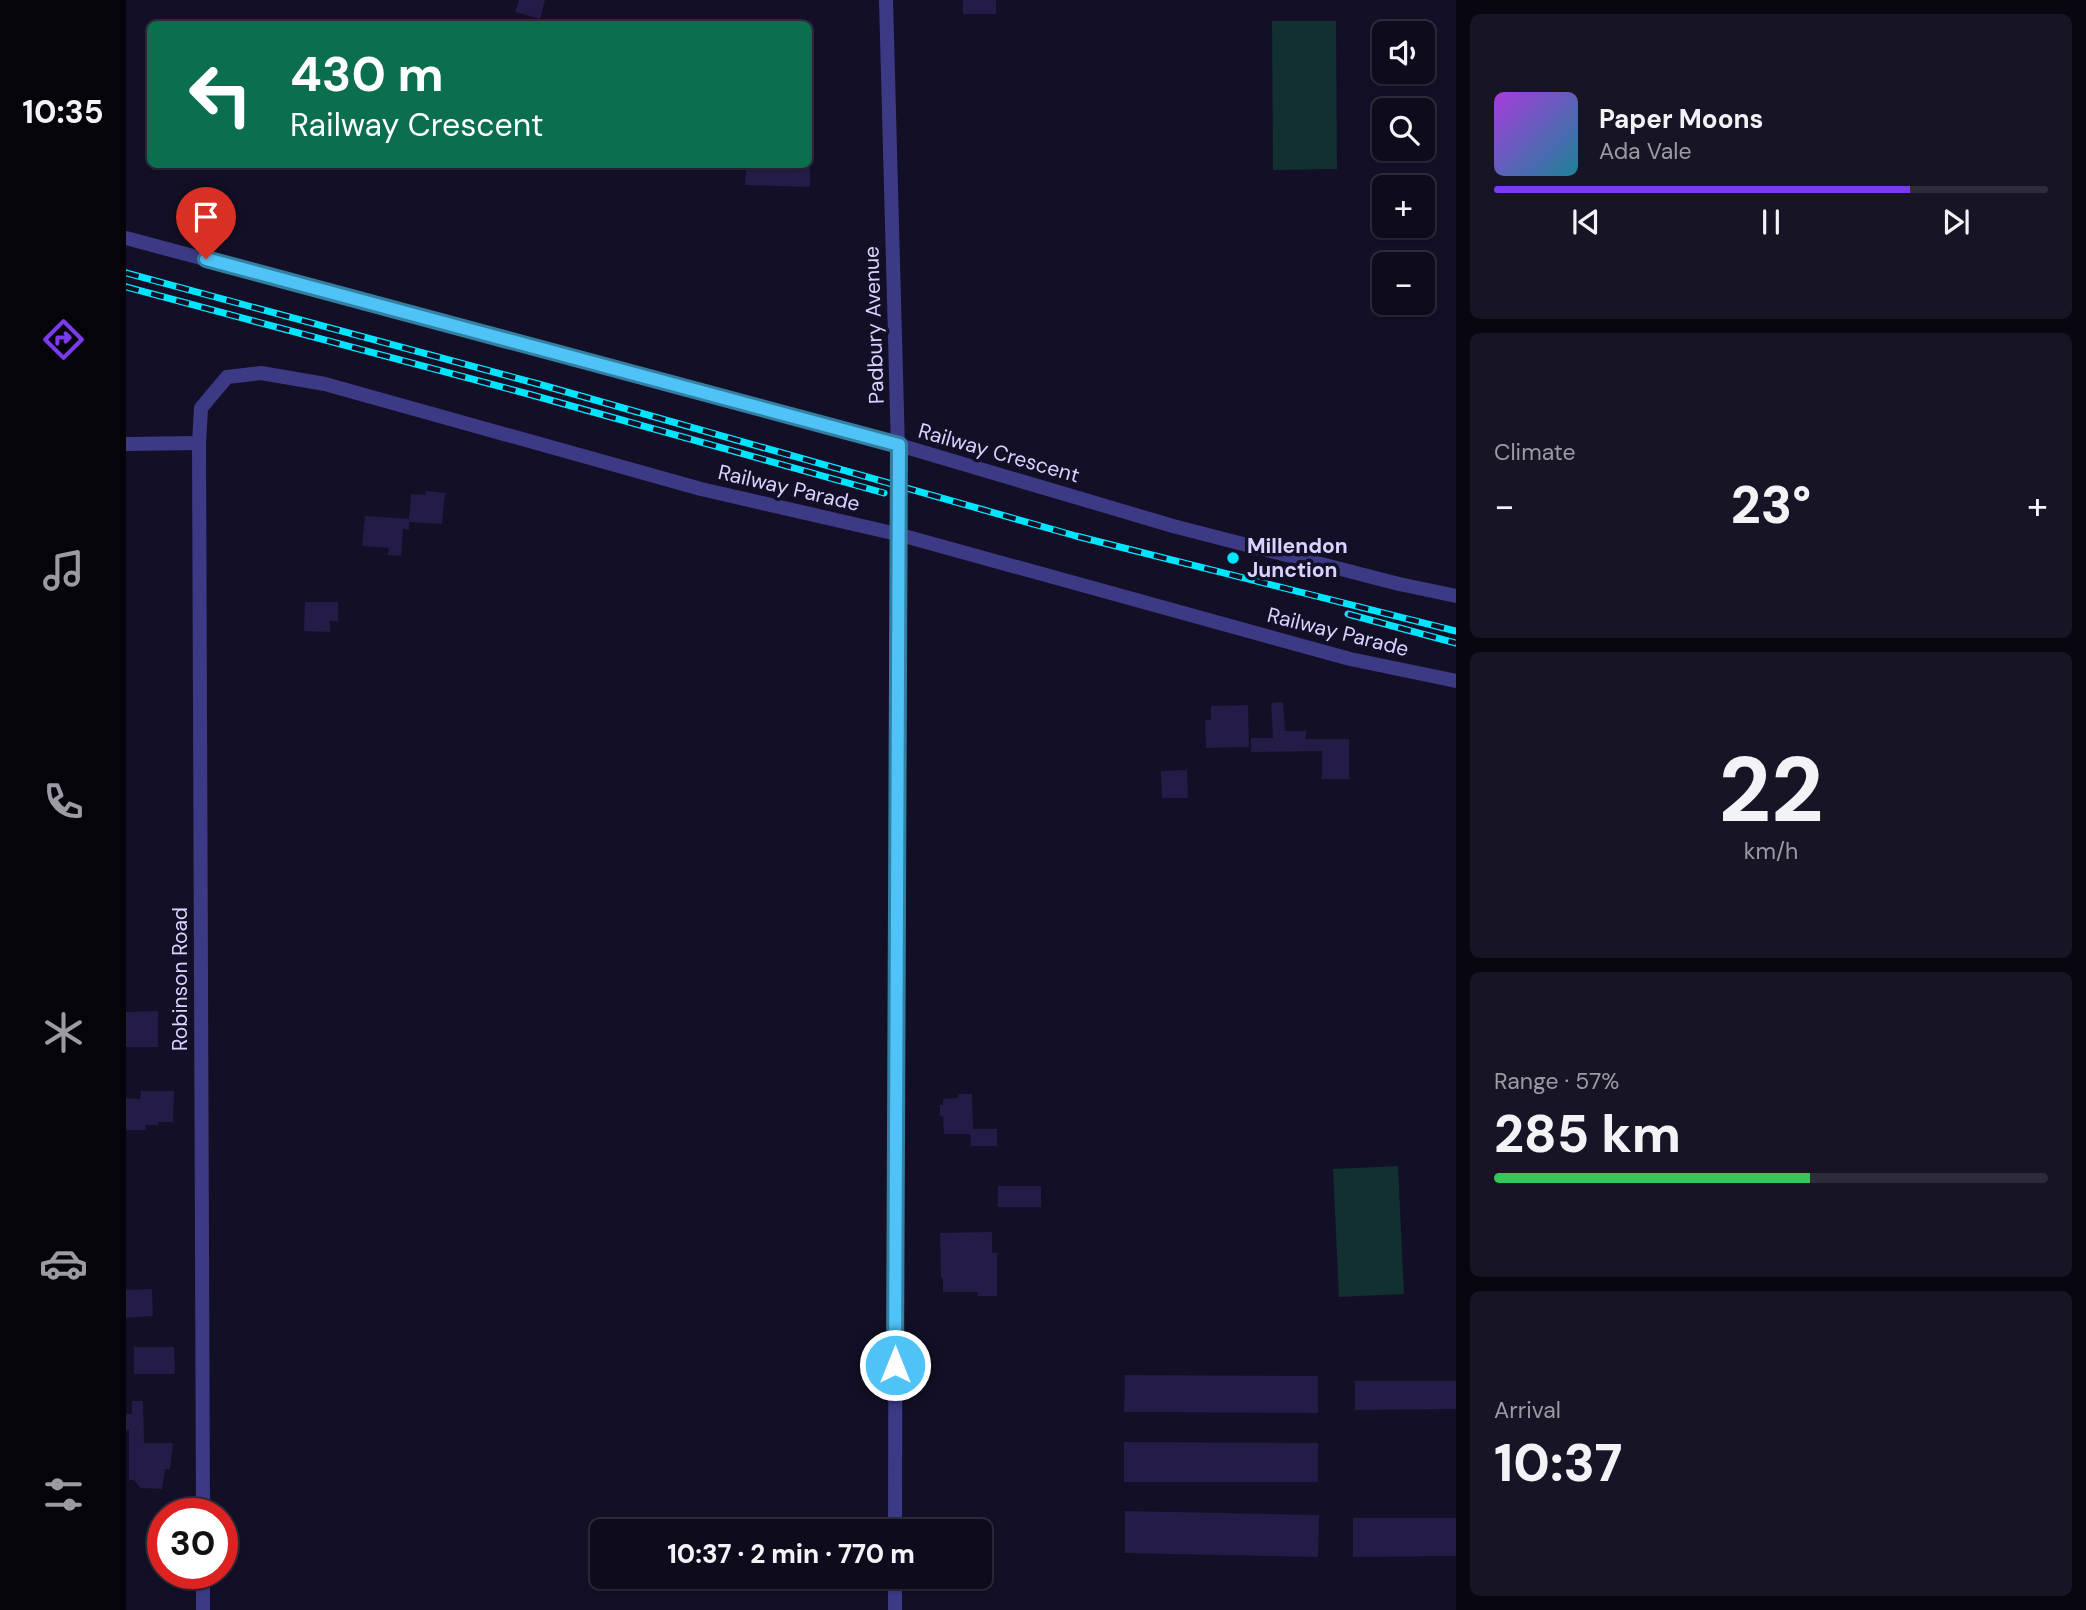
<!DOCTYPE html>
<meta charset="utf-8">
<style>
body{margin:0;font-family:"DM Sans",sans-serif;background:#171425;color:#f1f3f6;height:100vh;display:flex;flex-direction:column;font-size:26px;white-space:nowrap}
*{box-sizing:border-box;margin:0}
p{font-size:23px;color:#9b9ba3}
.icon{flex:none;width:38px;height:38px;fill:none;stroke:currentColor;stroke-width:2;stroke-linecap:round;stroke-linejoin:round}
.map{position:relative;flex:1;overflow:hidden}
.details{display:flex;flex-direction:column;gap:14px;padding:14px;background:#08060f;width:630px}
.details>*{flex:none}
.banner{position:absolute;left:21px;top:21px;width:665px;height:147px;border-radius:10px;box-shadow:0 2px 5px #0004,0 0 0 2px #2e2b3b;background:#0b6e4f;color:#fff;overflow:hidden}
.controls{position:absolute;left:1246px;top:21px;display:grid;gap:14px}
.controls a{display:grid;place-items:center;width:63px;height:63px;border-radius:10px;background:#0e0b1c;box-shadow:0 2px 5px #0004,0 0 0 2px #2e2b3b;font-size:35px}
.speed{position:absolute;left:21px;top:1498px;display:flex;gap:14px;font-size:35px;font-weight:700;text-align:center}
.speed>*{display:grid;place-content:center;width:91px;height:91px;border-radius:50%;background:#0e0b1c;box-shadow:0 2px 5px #0004,0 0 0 2px #2e2b3b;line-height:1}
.speed .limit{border:10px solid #d22;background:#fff;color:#111}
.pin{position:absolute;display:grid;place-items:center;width:60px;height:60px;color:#fff;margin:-72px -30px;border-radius:50% 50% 50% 0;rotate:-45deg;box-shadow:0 0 7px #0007}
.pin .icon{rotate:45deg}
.me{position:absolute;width:77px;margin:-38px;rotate:0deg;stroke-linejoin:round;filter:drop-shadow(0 0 5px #0008)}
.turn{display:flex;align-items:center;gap:24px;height:147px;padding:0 28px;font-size:32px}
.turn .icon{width:91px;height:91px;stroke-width:2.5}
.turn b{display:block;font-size:49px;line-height:60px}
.big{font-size:52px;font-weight:800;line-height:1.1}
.details .tile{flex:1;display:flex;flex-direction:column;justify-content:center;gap:10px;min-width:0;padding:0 24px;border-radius:10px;background:#171425}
.details .dial{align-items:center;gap:0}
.dial b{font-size:91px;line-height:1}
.song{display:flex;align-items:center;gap:21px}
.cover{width:84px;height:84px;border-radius:10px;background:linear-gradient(135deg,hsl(280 70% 55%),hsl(190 70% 35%))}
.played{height:7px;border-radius:4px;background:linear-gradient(90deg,#7c3aed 75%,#2e2b3b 75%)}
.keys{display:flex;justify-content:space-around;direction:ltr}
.heat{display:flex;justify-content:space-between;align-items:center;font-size:38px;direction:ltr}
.charge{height:10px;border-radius:5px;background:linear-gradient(90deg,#34c759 57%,#2e2b3b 0)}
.trip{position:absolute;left:464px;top:1519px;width:402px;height:70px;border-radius:10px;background:#0e0b1c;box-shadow:0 2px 5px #0004,0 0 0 2px #2e2b3b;font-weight:800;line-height:70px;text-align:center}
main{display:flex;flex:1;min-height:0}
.tab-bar{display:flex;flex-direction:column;width:126px;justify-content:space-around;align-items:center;background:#06040b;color:#9b9ba3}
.tab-bar .icon{width:49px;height:49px}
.tab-bar .on{color:#7c3aed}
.tab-bar b{font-size:32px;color:#f1f3f6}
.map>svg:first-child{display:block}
.green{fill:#12302f}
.building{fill:#241b47}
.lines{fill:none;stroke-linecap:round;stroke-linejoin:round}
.minor{stroke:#3d3a85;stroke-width:14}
.rail-casing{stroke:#00e5ff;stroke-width:7}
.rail{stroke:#130f26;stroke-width:4.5;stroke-dasharray:13;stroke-linecap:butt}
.route-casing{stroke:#337fa1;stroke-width:18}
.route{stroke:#4fc3f7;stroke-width:12}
.poi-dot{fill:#00e5ff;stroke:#130f26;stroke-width:2.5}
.labels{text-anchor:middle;stroke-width:7;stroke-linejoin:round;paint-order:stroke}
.street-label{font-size:21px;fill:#d9d4ff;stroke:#130f26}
.poi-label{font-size:21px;font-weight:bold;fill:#d9d4ff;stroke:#130f26;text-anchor:start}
</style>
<main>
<nav class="tab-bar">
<b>10:35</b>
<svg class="icon on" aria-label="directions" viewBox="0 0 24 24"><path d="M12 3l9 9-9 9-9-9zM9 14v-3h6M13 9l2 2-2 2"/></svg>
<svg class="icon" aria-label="music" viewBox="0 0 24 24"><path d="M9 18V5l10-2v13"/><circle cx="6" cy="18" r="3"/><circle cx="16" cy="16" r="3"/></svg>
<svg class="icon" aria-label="phone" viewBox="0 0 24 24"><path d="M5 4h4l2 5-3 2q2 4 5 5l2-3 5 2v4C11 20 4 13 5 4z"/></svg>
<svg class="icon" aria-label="climate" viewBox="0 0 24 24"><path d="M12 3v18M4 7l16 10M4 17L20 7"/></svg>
<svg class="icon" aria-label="car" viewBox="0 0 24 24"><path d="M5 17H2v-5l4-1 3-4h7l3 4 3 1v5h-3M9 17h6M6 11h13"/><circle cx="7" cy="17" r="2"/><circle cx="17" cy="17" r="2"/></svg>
<svg class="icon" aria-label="filters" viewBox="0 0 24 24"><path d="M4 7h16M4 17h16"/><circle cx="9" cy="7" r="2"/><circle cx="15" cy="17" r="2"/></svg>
</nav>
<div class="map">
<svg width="1330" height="1610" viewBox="0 0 1330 1610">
<rect width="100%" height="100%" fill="#130f26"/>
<g class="green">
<polygon points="1146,21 1210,21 1211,169 1147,170"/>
<polygon points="1272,1166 1278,1294 1213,1297 1207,1169"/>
</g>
<g class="building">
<polygon points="393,0 419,0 414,19 389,12"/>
<rect x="837" y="0" width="33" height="14"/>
<polygon points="620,165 684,167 684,187 619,185"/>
<polygon points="300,491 319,493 316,524 283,522 283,530 277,529 275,556 262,555 263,548 236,546 239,516 283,519 285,494 300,495"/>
<polygon points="179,602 212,602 212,621 204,621 204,632 178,631"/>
<polygon points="1157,702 1159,731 1180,731 1180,739 1223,739 1223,779 1196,779 1196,751 1125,752 1125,738 1147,738 1145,703"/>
<polygon points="1122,705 1123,747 1080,748 1079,720 1085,720 1085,706"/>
<polygon points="1061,770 1062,798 1036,798 1035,771"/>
<polygon points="32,1011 32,1047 0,1047 0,1012"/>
<polygon points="15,1091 48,1091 47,1122 32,1122 32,1125 20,1125 20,1130 0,1130 0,1098 14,1099"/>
<polygon points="832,1094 846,1094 847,1129 871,1129 871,1146 845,1146 844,1134 818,1134 817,1116 814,1116 814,1105 817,1105 817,1099 832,1098"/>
<rect x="872" y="1186" width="43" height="21"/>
<polygon points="866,1232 866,1253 871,1253 871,1296 852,1296 852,1292 817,1292 817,1278 815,1278 814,1233"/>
<polygon points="26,1289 27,1316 0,1318 0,1290"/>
<polygon points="8,1347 48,1347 49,1374 8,1374"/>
<polygon points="999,1375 1192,1376 1192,1413 998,1412"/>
<polygon points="1229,1381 1330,1381 1330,1409 1229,1410"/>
<polygon points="6,1401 17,1401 18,1443 47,1443 44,1469 39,1469 36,1489 14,1488 8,1480 3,1480 3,1430 0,1430 0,1414 6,1414"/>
<polygon points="998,1442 1192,1443 1192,1482 998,1482"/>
<polygon points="999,1511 1193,1515 1192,1557 999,1553"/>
<polygon points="1227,1518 1330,1518 1330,1556 1227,1557"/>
</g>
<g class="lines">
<g class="minor">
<polyline points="760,0 773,487 771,534 769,1531"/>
<polyline points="0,238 773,445 1047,526 1273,584 1330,596"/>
<polyline points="0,444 73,443"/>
<polyline points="77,1514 73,443 75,408 101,377 135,373 199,384 575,489 771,534 1224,659 1330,681"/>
<polyline points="77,1573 77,1610"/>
<polyline points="769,1610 769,1577"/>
</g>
<g class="rail-casing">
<g id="rail">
<polyline points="0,273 416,385 950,536 1330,631"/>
<polyline points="0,287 406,395 758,493"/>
<polyline points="1222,614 1330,643"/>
</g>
</g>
<use href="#rail" class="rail"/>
</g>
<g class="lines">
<g class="route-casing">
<polyline id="route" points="80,259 773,445 769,1365"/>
</g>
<use href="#route" class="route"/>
</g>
<circle class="poi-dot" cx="1107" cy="558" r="7"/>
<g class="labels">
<g class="street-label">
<text transform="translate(748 325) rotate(-92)" y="7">Padbury Avenue</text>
<text transform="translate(873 453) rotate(16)" y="7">Railway Crescent</text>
<text transform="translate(663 488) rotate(13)" y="7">Railway Parade</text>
<text transform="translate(1212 632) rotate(14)" y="7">Railway Parade</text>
<text transform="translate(54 979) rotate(-90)" y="7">Robinson Road</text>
</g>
<g class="poi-label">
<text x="1121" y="553">Millendon<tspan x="1121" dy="24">Junction</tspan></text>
</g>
</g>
</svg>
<div class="controls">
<a><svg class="icon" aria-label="sound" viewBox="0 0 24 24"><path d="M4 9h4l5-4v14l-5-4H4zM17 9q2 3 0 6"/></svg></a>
<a><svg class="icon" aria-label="search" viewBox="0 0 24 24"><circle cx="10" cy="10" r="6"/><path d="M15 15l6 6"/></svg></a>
<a>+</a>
<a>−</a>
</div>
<div class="speed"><div class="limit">30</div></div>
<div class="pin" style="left:80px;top:259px;background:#d93025"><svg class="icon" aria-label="arrive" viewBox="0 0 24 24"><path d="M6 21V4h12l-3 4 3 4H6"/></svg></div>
<svg class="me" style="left:769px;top:1365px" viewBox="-20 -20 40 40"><circle r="17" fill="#4fc3f7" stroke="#fff" stroke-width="3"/><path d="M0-11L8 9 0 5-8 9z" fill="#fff"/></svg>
<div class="trip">10:37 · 2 min · 770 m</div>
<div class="banner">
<div class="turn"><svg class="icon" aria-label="left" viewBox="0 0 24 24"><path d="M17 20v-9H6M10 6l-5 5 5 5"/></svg><div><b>430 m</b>Railway Crescent</div></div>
</div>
</div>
<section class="details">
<div class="tile">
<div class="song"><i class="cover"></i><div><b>Paper Moons</b><p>Ada Vale</p></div></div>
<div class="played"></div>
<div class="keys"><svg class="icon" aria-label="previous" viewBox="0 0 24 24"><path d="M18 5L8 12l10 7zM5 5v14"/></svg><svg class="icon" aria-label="pause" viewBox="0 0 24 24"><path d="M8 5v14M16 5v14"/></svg><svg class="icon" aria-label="next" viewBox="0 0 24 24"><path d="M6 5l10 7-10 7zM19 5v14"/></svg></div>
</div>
<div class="tile"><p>Climate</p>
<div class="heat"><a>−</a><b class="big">23°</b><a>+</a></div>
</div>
<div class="tile dial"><b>22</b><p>km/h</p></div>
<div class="tile"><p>Range · 57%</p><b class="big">285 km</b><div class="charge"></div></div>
<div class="tile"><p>Arrival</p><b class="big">10:37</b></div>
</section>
</main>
